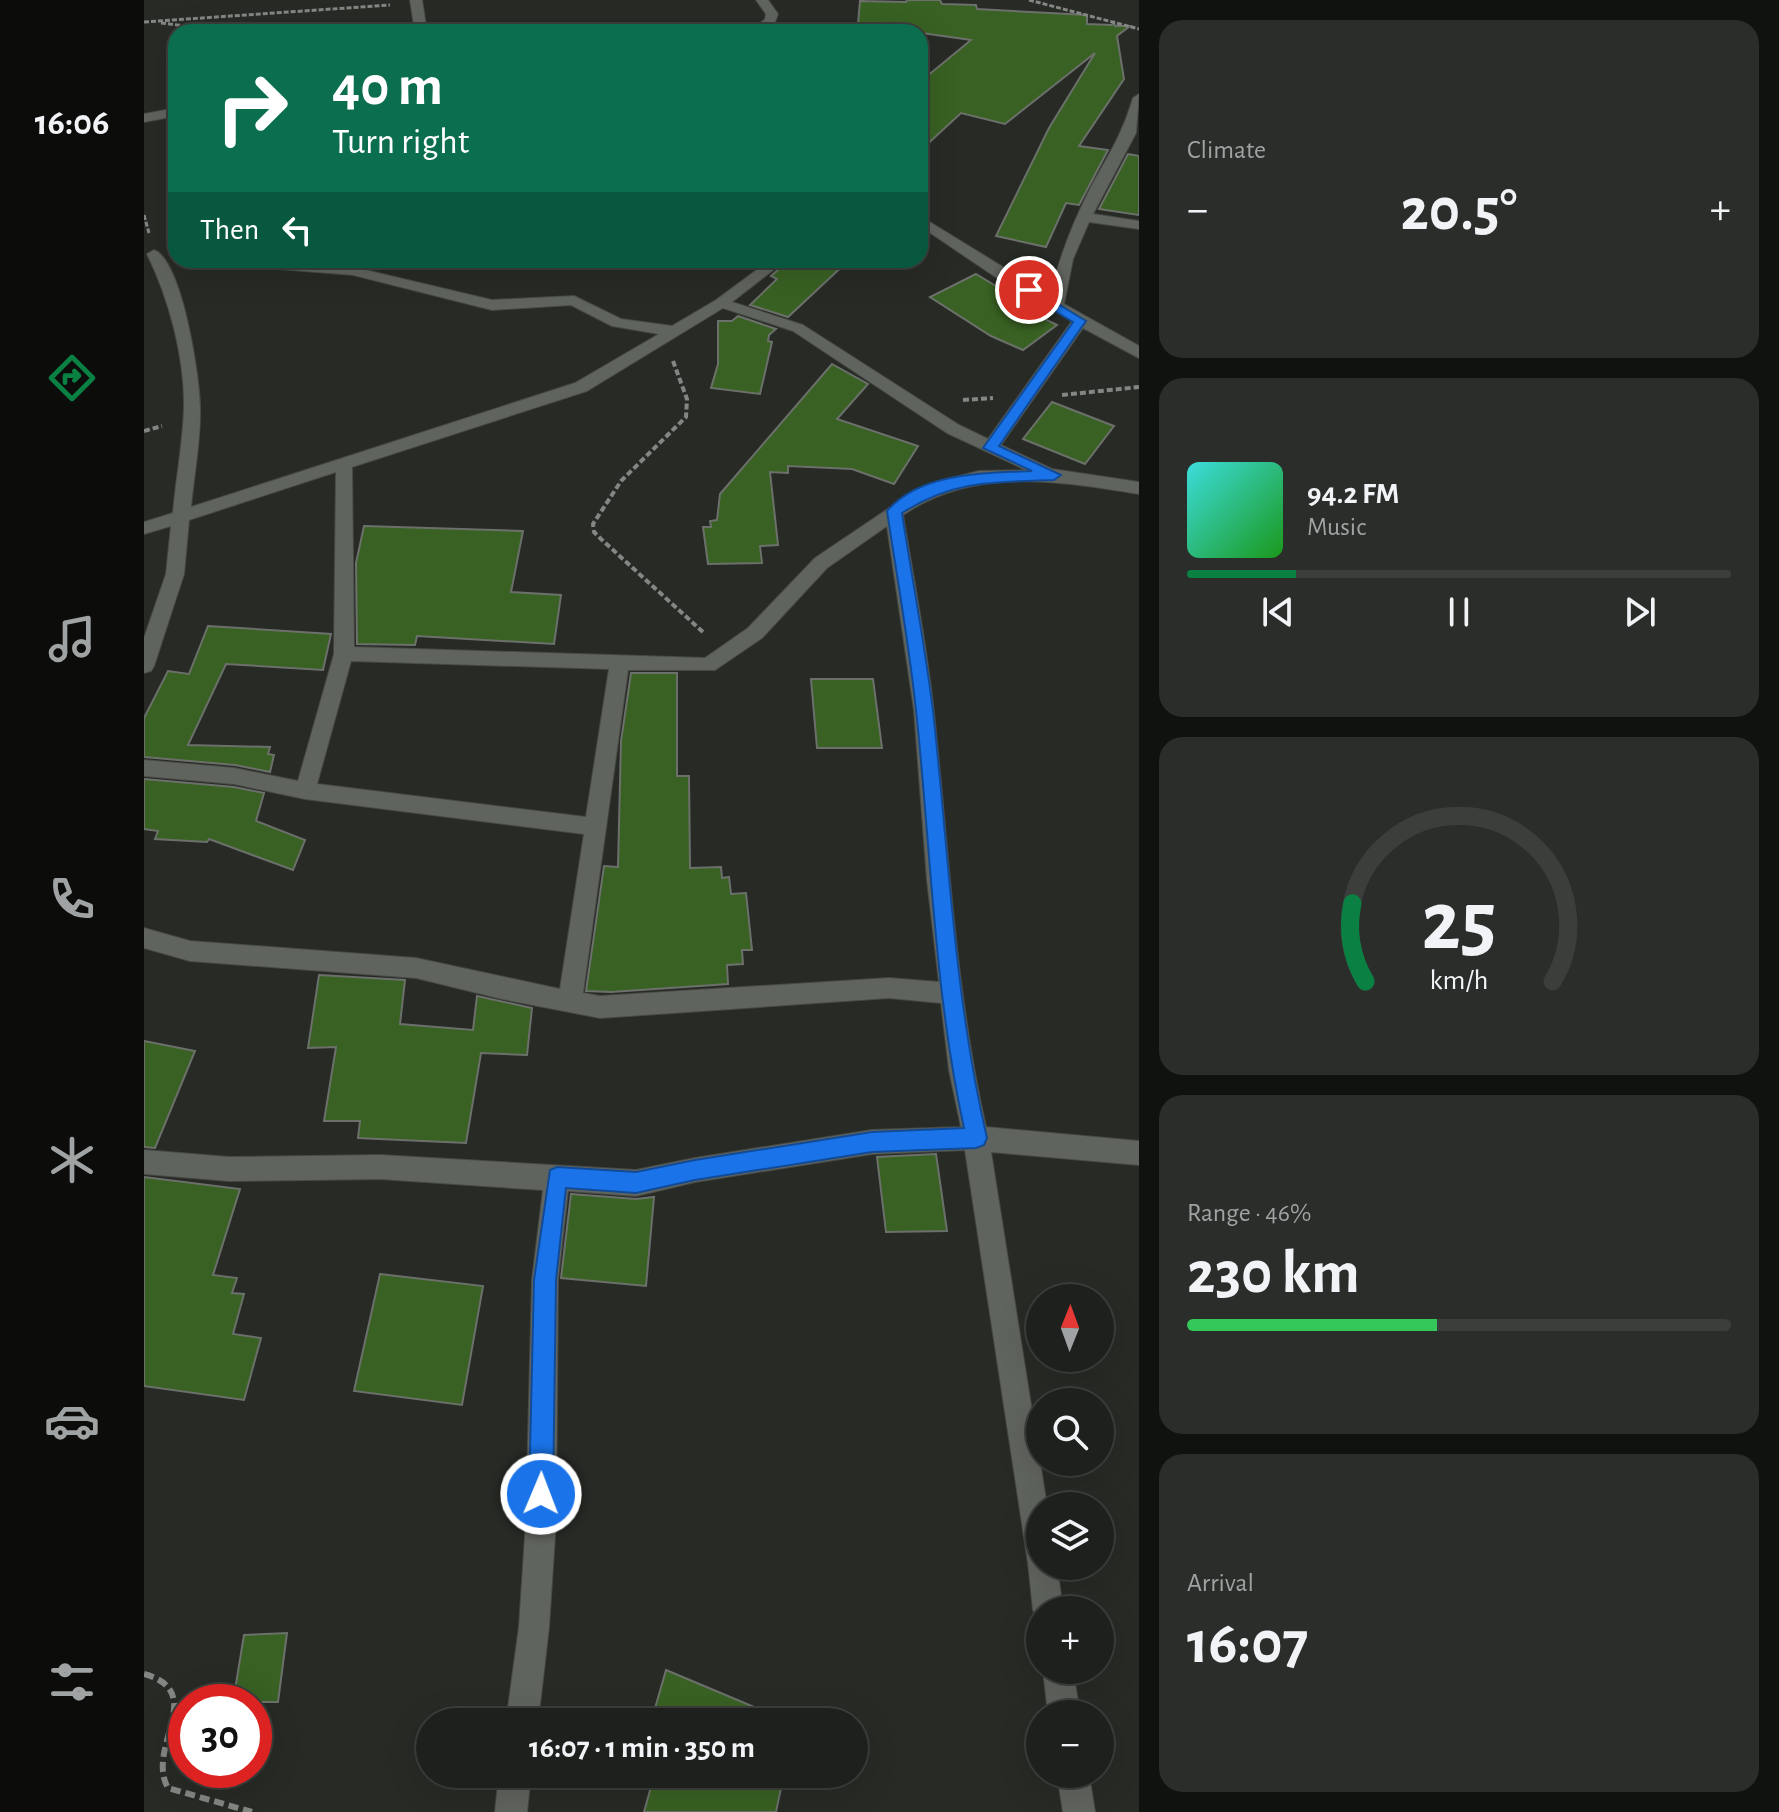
<!DOCTYPE html>
<meta charset="utf-8">
<style>
body{margin:0;font-family:"Alegreya Sans",sans-serif;background:#2a2d29;color:#f1f3f6;height:100vh;display:flex;flex-direction:column;font-size:30px;white-space:nowrap}
*{box-sizing:border-box;margin:0}
p{font-size:26px;color:#a0a3a3}
.icon{flex:none;width:44px;height:44px;fill:none;stroke:currentColor;stroke-width:2;stroke-linecap:round;stroke-linejoin:round}
.map{position:relative;flex:1;overflow:hidden}
.sheet{display:flex;flex-direction:column;gap:20px;padding:20px;background:#10120f;width:640px}
.sheet>*{flex:none}
.top-card{position:absolute;left:24px;top:24px;width:760px;height:244px;border-radius:24px;box-shadow:0 8px 32px #0002,0 0 0 2px #3b3e3b;background:#0b6e4f;color:#fff;overflow:hidden}
.needle{width:52px;rotate:1deg}
.fabs{position:absolute;left:882px;top:1284px;display:grid;gap:16px}
.fabs a{display:grid;place-items:center;width:88px;height:88px;border-radius:50%;background:#1d201c;box-shadow:0 8px 32px #0002,0 0 0 2px #3b3e3b;font-size:40px}
.speed{position:absolute;left:24px;top:1684px;display:flex;gap:16px;font-size:40px;font-weight:700;text-align:center}
.speed>*{display:grid;place-content:center;width:104px;height:104px;border-radius:50%;background:#1d201c;box-shadow:0 8px 32px #0002,0 0 0 2px #3b3e3b;line-height:1}
.speed .limit{border:12px solid #d22;background:#fff;color:#111}
.pin{position:absolute;display:grid;place-items:center;width:68px;height:68px;color:#fff;margin:-34px;border:4px solid #fff;border-radius:50%;box-shadow:0 2px 8px #0007}
.me{position:absolute;width:88px;margin:-44px;rotate:1deg;stroke-linejoin:round;filter:drop-shadow(0 0 6px #0008)}
.turn{display:flex;align-items:center;gap:28px;height:168px;padding:0 32px;font-size:36px}
.turn .icon{width:104px;height:104px;stroke-width:2.5}
.turn b{display:block;font-size:56px;line-height:68px}
.then{display:flex;align-items:center;height:76px;padding:0 32px;background:#0003;gap:16px;font-size:30px}
.big{font-size:60px;font-weight:600;line-height:1.1}
.sheet .tile{flex:1;display:flex;flex-direction:column;justify-content:center;gap:12px;min-width:0;padding:0 28px;border-radius:24px;background:#2a2d29}
.sheet .dial{align-items:center;gap:0}
.dial svg{height:208px;overflow:visible;fill:none;stroke:#3b3e3b;stroke-width:7;stroke-linecap:round;text-anchor:middle}
.dial text{fill:#f1f3f6;stroke:none}
.song{display:flex;align-items:center;gap:24px}
.cover{width:96px;height:96px;border-radius:12px;background:linear-gradient(135deg,hsl(180 70% 55%),hsl(120 70% 35%))}
.played{height:8px;border-radius:4px;background:linear-gradient(90deg,#0b8043 20%,#3b3e3b 20%)}
.keys{display:flex;justify-content:space-around;direction:ltr}
.heat{display:flex;justify-content:space-between;align-items:center;font-size:44px;direction:ltr}
.charge{height:12px;border-radius:6px;background:linear-gradient(90deg,#34c759 46%,#3b3e3b 0)}
.trip{position:absolute;left:272px;top:1708px;width:452px;height:80px;border-radius:40px;background:#1d201c;box-shadow:0 8px 32px #0002,0 0 0 2px #3b3e3b;font-weight:600;line-height:80px;text-align:center}
main{display:flex;flex:1;min-height:0}
.tab-bar{display:flex;flex-direction:column;width:144px;justify-content:space-around;align-items:center;background:#0c0d0b;color:#a0a3a3}
.tab-bar .icon{width:56px;height:56px}
.tab-bar .current{color:#0b8043}
.tab-bar b{font-size:36px;color:#f1f3f6}
.map>svg:first-child{display:block}
.building{fill:#396123;stroke:#6c706a;stroke-width:2}
.lines{fill:none;stroke-linecap:round;stroke-linejoin:round}
.minor-casing{stroke:#464944;stroke-width:2}
.path-far2{stroke:#838682;stroke-width:3;stroke-dasharray:5 2;stroke-linecap:butt}
.path-far1{stroke:#838682;stroke-width:4;stroke-dasharray:6 3;stroke-linecap:butt}
.path{stroke:#838682;stroke-width:6;stroke-dasharray:10 5;stroke-linecap:butt}
.minor{fill:#60645e;fill-rule:evenodd}
.route{fill:#1a73e8;stroke:#114b97;stroke-width:2}
</style>
<main>
<nav class="tab-bar">
<b>16:06</b>
<svg class="icon current" aria-label="directions" viewBox="0 0 24 24"><path d="M12 3l9 9-9 9-9-9zM9 14v-3h6M13 9l2 2-2 2"/></svg>
<svg class="icon" aria-label="music" viewBox="0 0 24 24"><path d="M9 18V5l10-2v13"/><circle cx="6" cy="18" r="3"/><circle cx="16" cy="16" r="3"/></svg>
<svg class="icon" aria-label="phone" viewBox="0 0 24 24"><path d="M5 4h4l2 5-3 2q2 4 5 5l2-3 5 2v4C11 20 4 13 5 4z"/></svg>
<svg class="icon" aria-label="climate" viewBox="0 0 24 24"><path d="M12 3v18M4 7l16 10M4 17L20 7"/></svg>
<svg class="icon" aria-label="car" viewBox="0 0 24 24"><path d="M5 17H2v-5l4-1 3-4h7l3 4 3 1v5h-3M9 17h6M6 11h13"/><circle cx="7" cy="17" r="2"/><circle cx="17" cy="17" r="2"/></svg>
<svg class="icon" aria-label="filters" viewBox="0 0 24 24"><path d="M4 7h16M4 17h16"/><circle cx="9" cy="7" r="2"/><circle cx="15" cy="17" r="2"/></svg>
</nav>
<div class="map">
<svg width="995" height="1812" viewBox="0 0 995 1812">
<rect width="100%" height="100%" fill="#272a25"/>
<g class="building">
<polygon points="763,0 796,0 798,4 832,5 833,9 943,15 943,24 968,25 970,22 971,26 986,26 973,36 980,79 935,146 964,150 935,205 922,203 902,247 852,236 905,128 951,53 861,124 817,113 776,151 776,82 827,40 714,24 716,1 762,2"/>
<polygon points="984,154 995,156 995,215 955,209"/>
<polygon points="645,260 705,260 644,317 606,305 633,279 627,276"/>
<polygon points="832,274 870,297 864,301 913,325 879,350 847,336 786,297"/>
<polygon points="594,316 632,329 625,335 624,341 628,342 616,394 567,388 574,364 574,321 588,321"/>
<polygon points="688,364 724,384 693,419 774,446 750,484 708,469 644,466 644,473 626,472 634,545 616,546 618,563 564,564 559,527 567,527 566,521 573,520 576,494"/>
<polygon points="908,402 970,426 941,464 879,439"/>
<polygon points="220,526 379,531 367,592 417,595 410,644 273,636 271,645 213,644 212,563"/>
<polygon points="64,626 187,634 179,670 82,664 44,745 126,747 124,754 130,755 126,772 91,765 0,757 0,718 24,671 45,674"/>
<polygon points="487,673 533,673 533,776 545,776 546,868 577,867 578,878 585,877 587,894 602,893 608,950 598,950 599,964 583,965 584,984 467,992 442,991 460,866 474,867 477,741"/>
<polygon points="667,679 729,679 738,748 673,748"/>
<polygon points="0,779 90,787 120,793 112,821 161,840 149,870 65,839 63,842 11,839 14,831 0,829"/>
<polygon points="175,975 261,980 256,1024 329,1030 333,996 388,1008 383,1055 337,1053 322,1143 214,1138 216,1121 180,1121 192,1047 164,1048"/>
<polygon points="0,1041 51,1051 11,1148 0,1147"/>
<polygon points="792,1154 803,1231 742,1232 733,1157"/>
<polygon points="0,1177 96,1189 69,1275 93,1278 88,1293 100,1294 89,1334 117,1338 100,1400 0,1386"/>
<polygon points="427,1194 492,1199 510,1197 502,1286 417,1278"/>
<polygon points="236,1274 339,1286 318,1405 210,1391"/>
<polygon points="143,1633 134,1702 89,1702 100,1635"/>
<polygon points="522,1670 646,1722 507,1722"/>
<polygon points="492,1774 640,1774 632,1812 500,1812 508,1783"/>
</g>
<g class="lines">
<g class="minor-casing">
<g id="minor">
<polygon points="266,0 278,0 283,32 271,32"/>
<polygon points="612,0 624,0 634,14 631,22 620,32 607,32 621,19 622,14"/>
<path d="M995,94L992,133L949,214L995,221V229L945,222L929,259L920,304L995,346V358L939,328L857,445L908,469L995,482V494C914,481 831,466 759,515C770,581 783,647 790,713C805,851 811,991 842,1127L995,1141V1165L847,1152L903,1506H896V1566H913L919,1610H896V1622L889,1610L884,1563L821,1150L728,1154L551,1182L492,1196L424,1191L414,1280L412,1521L405,1627L394,1722H362L375,1627L382,1521L388,1280L399,1190L236,1179L85,1181L0,1174V1150L85,1157L236,1155L492,1170L551,1158L728,1130L817,1127L805,1070L797,1003L745,998L456,1018L358,999L272,978L46,961L0,948V928L46,941L272,958L416,989L440,834L161,799L90,784L0,776V760L90,768L154,781L190,654L192,472L45,520L40,574L10,666L7,671L0,673V638L22,574L27,526L0,534V522L29,513C32,478 39,443 40,408C41,358 25,298 3,254L10,250C38,260 56,378 56,407C57,440 50,474 47,507L431,383L515,334L468,326L427,305L348,310L209,275L73,264L66,260H127L209,267L348,300L430,296L477,319L528,326L572,300L626,260H642L588,302L659,325L815,425L844,439L928,321L853,278L776,226V216L906,296C915,258 929,222 947,187C965,154 978,135 989,98ZM579,308L649,331L803,433L882,470L835,471L799,480L769,492L671,558L604,628L561,658L210,647L208,467L443,391ZM743,526L770,710L783,880L795,982L745,978L456,996L439,993L484,670H571L618,638L683,568ZM207,661L465,669L442,817L173,784Z"/>
<polygon points="32,108 32,116 0,122 0,114"/>
<polygon points="899,1670 929,1670 936,1714 904,1714"/>
<polygon points="355,1774 387,1774 383,1812 351,1812"/>
<polygon points="913,1774 945,1774 951,1812 919,1812"/>
</g>
</g>
<g class="path-far2">
<polyline points="885,0 995,29"/>
<polyline points="0,22 246,5"/>
<polyline points="17,23 92,32"/>
<polyline points="0,215 5,233"/>
</g>
<g class="path-far1">
<polyline points="529,361 543,399 542,417 477,481 449,524 450,532 457,539 560,633"/>
<polyline points="918,395 995,387"/>
<polyline points="819,400 849,398"/>
<polyline points="0,431 18,426"/>
</g>
<path class="path" d="M0,1674C65,1692 1,1747 24,1788L108,1812"/>
<use href="#minor" class="minor"/>
</g>
<path class="route" d="M885,286L942,321L855,446L917,475L910,480C851,482 809,480 758,513C768,579 781,645 789,711C805,854 810,997 843,1138L840,1145L832,1148L728,1152L551,1180L492,1193L422,1188L412,1280L409,1494L406,1503L397,1506L389,1503L385,1494L390,1280L406,1170L413,1167L492,1172L551,1160L728,1132L820,1128C790,991 787,850 772,710C765,644 753,577 743,511C776,472 841,473 888,471L839,448L929,322L881,293L879,290Z"/>
</svg>
<div class="fabs">
<a><svg class="needle" viewBox="-14 -14 28 28"><path d="M0-13l5 13h-10z" fill="#e53935"/><path d="M0 13l5-13h-10z" fill="#a0a3a3"/></svg></a>
<a><svg class="icon" aria-label="search" viewBox="0 0 24 24"><circle cx="10" cy="10" r="6"/><path d="M15 15l6 6"/></svg></a>
<a><svg class="icon" aria-label="layers" viewBox="0 0 24 24"><path d="M12 4l9 5-9 5-9-5zM3 14l9 5 9-5"/></svg></a>
<a>+</a>
<a>−</a>
</div>
<div class="speed"><div class="limit">30</div></div>
<div class="pin" style="left:885px;top:290px;background:#d93025"><svg class="icon" aria-label="arrive" viewBox="0 0 24 24"><path d="M6 21V4h12l-3 4 3 4H6"/></svg></div>
<svg class="me" style="left:397px;top:1494px" viewBox="-20 -20 40 40"><circle r="17" fill="#1a73e8" stroke="#fff" stroke-width="3"/><path d="M0-11L8 9 0 5-8 9z" fill="#fff"/></svg>
<div class="trip">16:07 · 1 min · 350 m</div>
<div class="top-card">
<div class="turn"><svg class="icon" aria-label="right" viewBox="0 0 24 24"><path d="M7 20v-9h11M14 6l5 5-5 5"/></svg><div><b>40 m</b>Turn right</div></div>
<div class="then">Then<svg class="icon" aria-label="left" viewBox="0 0 24 24"><path d="M17 20v-9H6M10 6l-5 5 5 5"/></svg></div>
</div>
</div>
<section class="sheet">
<div class="tile"><p>Climate</p>
<div class="heat"><a>−</a><b class="big">20.5°</b><a>+</a></div>
</div>
<div class="tile">
<div class="song"><i class="cover"></i><div><b>94.2 FM</b><p>Music</p></div></div>
<div class="played"></div>
<div class="keys"><svg class="icon" aria-label="previous" viewBox="0 0 24 24"><path d="M18 5L8 12l10 7zM5 5v14"/></svg><svg class="icon" aria-label="pause" viewBox="0 0 24 24"><path d="M8 5v14M16 5v14"/></svg><svg class="icon" aria-label="next" viewBox="0 0 24 24"><path d="M6 5l10 7-10 7zM19 5v14"/></svg></div>
</div>
<div class="tile dial"><svg viewBox="0 0 100 80">
<path d="M14 69A42 42 0 1 1 86 69"/>
<path d="M14 69A42 42 0 0 1 9 39" stroke="#0b8043"/>
<text x="50" y="56" font-size="32" font-weight="700">25</text>
<text x="50" y="72" font-size="11">km/h</text>
</svg></div>
<div class="tile"><p>Range · 46%</p><b class="big">230 km</b><div class="charge"></div></div>
<div class="tile"><p>Arrival</p><b class="big">16:07</b></div>
</section>
</main>
